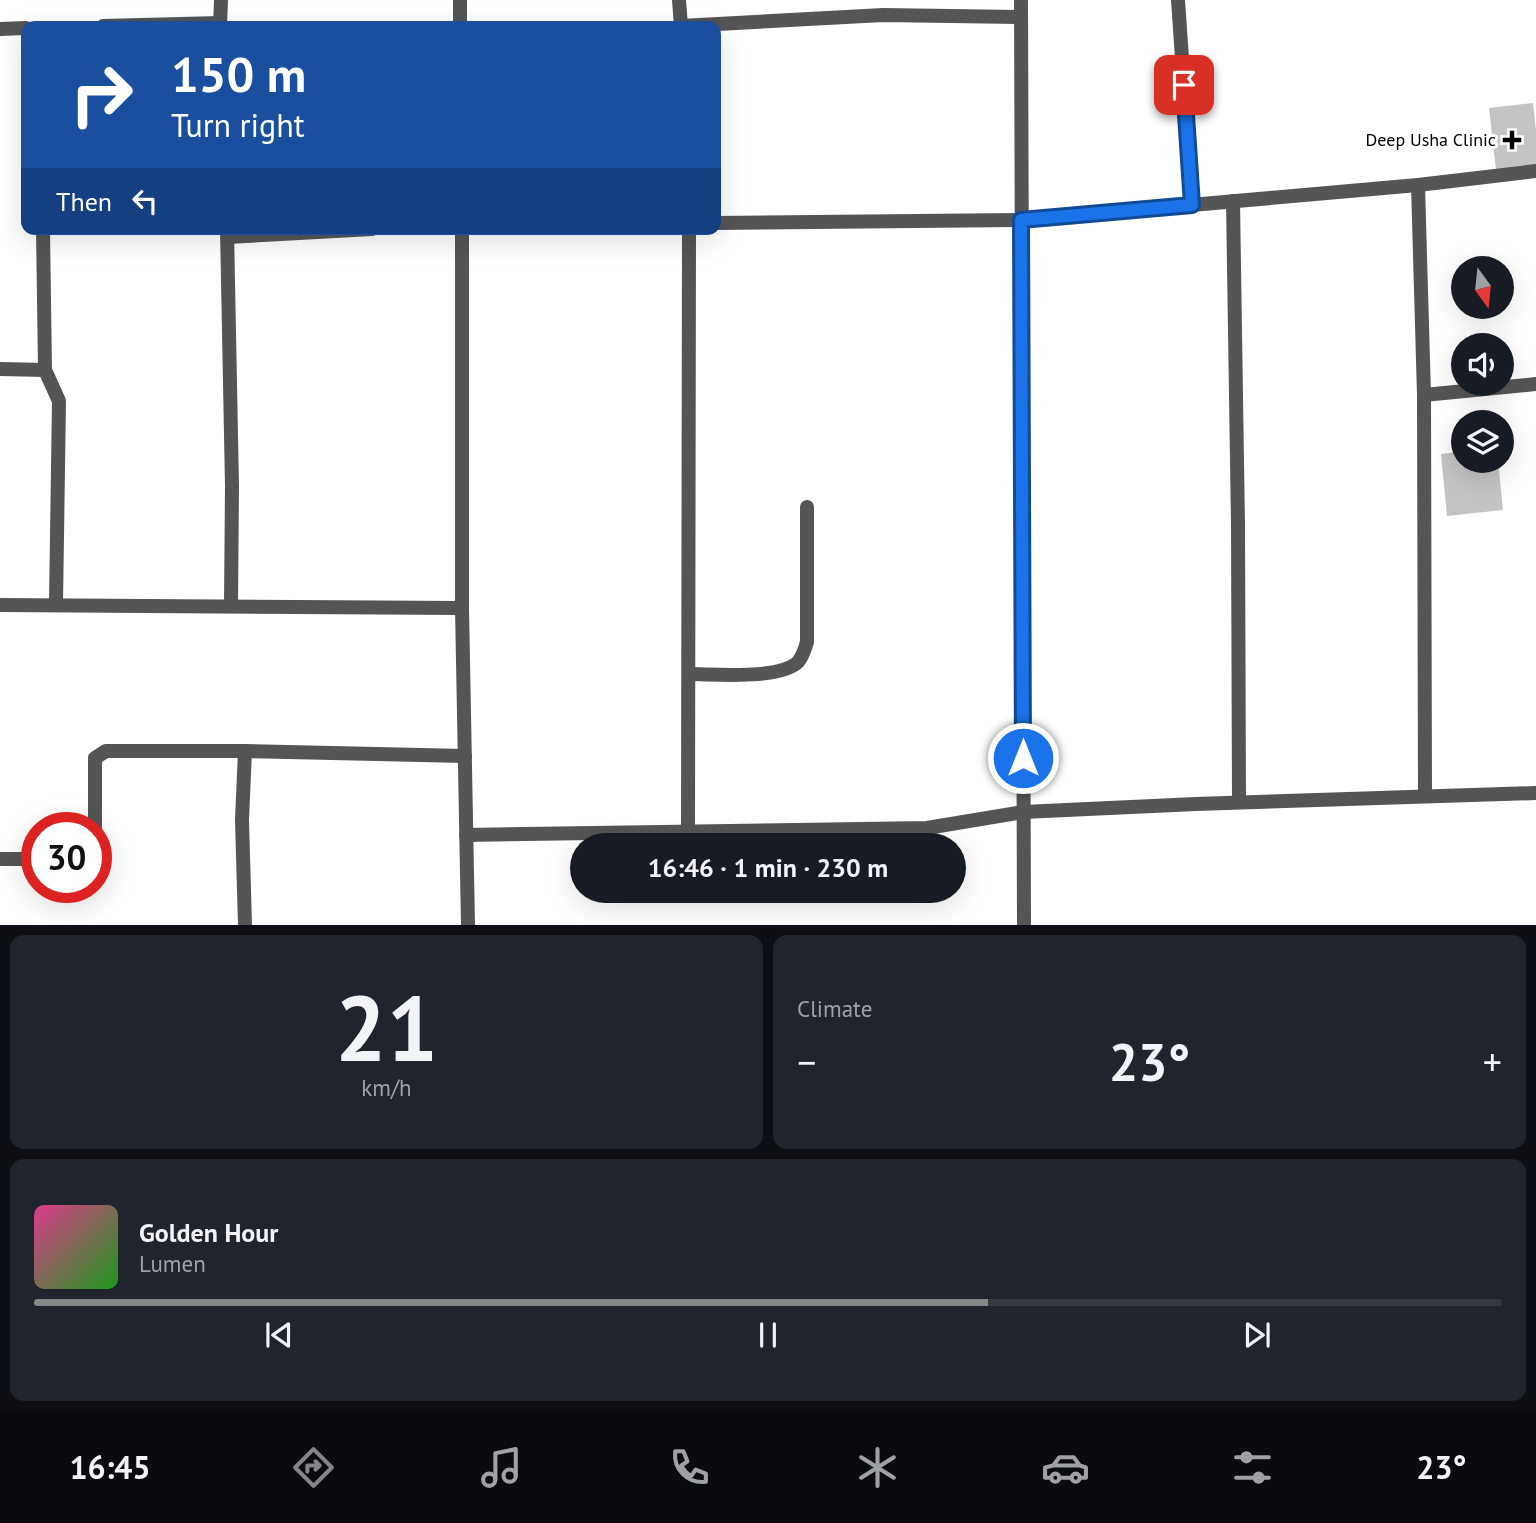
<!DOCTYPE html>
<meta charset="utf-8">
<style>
body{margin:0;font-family:"PT Sans",sans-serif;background:#20242c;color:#f1f3f6;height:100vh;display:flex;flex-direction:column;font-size:26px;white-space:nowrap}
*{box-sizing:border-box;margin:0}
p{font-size:23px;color:#9ea1a6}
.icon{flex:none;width:38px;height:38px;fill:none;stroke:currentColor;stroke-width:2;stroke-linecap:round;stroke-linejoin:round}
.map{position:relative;height:925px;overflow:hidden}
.side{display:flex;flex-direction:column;gap:10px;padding:10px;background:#0d0f14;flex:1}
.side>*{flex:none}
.top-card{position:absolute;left:21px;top:21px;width:700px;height:214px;border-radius:14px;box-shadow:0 7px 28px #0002;background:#1a4fa0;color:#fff;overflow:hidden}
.needle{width:46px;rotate:165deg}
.controls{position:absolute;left:1451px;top:256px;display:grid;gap:14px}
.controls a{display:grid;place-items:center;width:63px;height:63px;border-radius:50%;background:#171b24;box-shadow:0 7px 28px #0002;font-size:35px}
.speed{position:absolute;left:21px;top:812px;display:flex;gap:14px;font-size:35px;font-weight:700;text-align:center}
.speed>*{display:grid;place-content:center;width:91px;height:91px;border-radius:50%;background:#171b24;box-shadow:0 7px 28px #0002;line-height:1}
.speed .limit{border:10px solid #d22;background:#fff;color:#111}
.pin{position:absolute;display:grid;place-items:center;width:60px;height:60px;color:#fff;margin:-30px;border-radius:14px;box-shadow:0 4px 10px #0006}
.me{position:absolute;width:77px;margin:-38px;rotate:0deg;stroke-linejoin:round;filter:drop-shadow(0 0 5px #0008)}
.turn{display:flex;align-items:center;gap:24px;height:147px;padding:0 35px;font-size:32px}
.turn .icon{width:91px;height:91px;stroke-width:2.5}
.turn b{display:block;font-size:49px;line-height:60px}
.then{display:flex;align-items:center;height:66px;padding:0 35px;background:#0003;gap:14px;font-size:26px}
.big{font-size:52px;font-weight:700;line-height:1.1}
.side .tile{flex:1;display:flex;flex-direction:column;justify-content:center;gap:10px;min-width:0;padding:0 24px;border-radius:14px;background:#20242c}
.side .dial{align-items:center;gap:0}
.dial b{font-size:91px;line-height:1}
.song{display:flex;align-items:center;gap:21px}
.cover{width:84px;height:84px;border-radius:10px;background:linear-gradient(135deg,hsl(330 70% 55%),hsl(120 70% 35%))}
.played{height:7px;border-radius:4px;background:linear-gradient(90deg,#858687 65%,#363941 65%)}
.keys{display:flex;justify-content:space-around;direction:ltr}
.heat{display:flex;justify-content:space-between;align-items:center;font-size:38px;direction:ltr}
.side .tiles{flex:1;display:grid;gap:10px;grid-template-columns:1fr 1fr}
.tile:last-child{grid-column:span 2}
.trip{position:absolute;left:570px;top:833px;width:396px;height:70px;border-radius:35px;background:#171b24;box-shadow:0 7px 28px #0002;font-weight:700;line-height:70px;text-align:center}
.tab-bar{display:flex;height:112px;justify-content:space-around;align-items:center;background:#090b0e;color:#9ea1a6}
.tab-bar .icon{width:49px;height:49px}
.tab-bar .selected{color:#858687}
.tab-bar b{font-size:32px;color:#f1f3f6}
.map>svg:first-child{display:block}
.building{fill:#c4c4c4}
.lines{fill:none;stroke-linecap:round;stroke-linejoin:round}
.street{stroke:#555;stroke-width:14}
.route-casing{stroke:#114b97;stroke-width:18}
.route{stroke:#1a73e8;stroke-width:12}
.poi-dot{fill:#000;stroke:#fff;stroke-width:2.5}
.labels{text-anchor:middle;stroke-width:6;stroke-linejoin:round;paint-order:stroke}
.poi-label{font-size:18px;fill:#000;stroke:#fff;text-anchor:end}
</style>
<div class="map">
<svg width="1536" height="925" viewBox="0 0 1536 925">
<rect width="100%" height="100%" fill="#fff"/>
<g class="building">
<polygon points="1533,103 1536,131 1536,165 1496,170 1489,108"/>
<polygon points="1463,451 1463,460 1498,460 1503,510 1447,516 1441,454"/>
</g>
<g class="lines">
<g class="street">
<polyline points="679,0 681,26 883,15 1021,17"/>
<polyline points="1021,0 1024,925"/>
<polyline points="1178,0 1192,205"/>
<polyline points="103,26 220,23"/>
<polyline points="220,26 221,0"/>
<polyline points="460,26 460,0"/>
<polyline points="0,29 26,28"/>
<polyline points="1418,185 1424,395 1425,796"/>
<polyline points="1233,201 1238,525 1239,802"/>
<polyline points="716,223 1021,220 1418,185 1536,171"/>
<polyline points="43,229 45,370 59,401 56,604"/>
<polyline points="227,229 232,486 231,606"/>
<polyline points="462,229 462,608 468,925"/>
<polyline points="228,237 372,229"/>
<polyline points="0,369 45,370"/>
<polyline points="1424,395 1536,384"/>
<polyline points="0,605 462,608"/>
<path d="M689,674C715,674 779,680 798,662C803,656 805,649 807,642V507"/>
<polyline points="95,828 95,758 106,751 245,751"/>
<polyline points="688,832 689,229"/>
<polyline points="466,835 927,828 1023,812 1196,804 1536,793"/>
<polyline points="0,859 37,859"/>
<polyline points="245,925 242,820 245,751 465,756"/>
</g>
</g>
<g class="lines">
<g class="route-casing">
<polyline id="route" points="1023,758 1021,220 1192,205 1184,85"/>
</g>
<use href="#route" class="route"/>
</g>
<path class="poi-dot" d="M1508.5 129.5h7v7h7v7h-7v7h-7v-7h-7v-7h7z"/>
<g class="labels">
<g class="poi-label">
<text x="1496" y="146">Deep Usha Clinic</text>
</g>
</g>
</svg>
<div class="controls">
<a><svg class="needle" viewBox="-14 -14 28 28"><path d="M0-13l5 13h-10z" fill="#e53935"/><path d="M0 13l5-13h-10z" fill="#9ea1a6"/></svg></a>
<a><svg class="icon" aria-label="sound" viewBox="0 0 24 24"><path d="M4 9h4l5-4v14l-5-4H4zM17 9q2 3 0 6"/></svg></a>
<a><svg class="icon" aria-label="layers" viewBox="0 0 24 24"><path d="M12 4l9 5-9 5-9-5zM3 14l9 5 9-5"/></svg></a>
</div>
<div class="speed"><div class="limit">30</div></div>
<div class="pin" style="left:1184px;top:85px;background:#d93025"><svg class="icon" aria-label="arrive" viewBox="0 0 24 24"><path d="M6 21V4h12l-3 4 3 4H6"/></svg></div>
<svg class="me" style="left:1023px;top:758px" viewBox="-20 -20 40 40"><circle r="17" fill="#1a73e8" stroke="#fff" stroke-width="3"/><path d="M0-11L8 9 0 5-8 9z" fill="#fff"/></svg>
<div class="trip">16:46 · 1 min · 230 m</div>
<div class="top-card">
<div class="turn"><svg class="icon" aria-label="right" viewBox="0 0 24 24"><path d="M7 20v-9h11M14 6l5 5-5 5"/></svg><div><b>150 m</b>Turn right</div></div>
<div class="then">Then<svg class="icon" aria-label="left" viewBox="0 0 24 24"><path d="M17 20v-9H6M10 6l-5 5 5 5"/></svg></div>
</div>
</div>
<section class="side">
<div class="tiles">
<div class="tile dial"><b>21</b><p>km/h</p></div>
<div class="tile"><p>Climate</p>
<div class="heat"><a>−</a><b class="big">23°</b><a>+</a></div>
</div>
<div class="tile">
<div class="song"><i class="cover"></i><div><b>Golden Hour</b><p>Lumen</p></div></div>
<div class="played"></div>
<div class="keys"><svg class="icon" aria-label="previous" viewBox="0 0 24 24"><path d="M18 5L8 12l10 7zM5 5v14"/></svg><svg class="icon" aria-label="pause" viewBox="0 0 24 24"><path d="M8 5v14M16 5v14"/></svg><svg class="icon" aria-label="next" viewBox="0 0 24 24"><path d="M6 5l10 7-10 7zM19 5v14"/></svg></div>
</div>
</div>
</section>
<nav class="tab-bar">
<b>16:45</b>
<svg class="icon selected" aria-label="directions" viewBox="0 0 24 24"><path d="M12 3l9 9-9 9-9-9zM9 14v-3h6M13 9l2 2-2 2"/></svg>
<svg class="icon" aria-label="music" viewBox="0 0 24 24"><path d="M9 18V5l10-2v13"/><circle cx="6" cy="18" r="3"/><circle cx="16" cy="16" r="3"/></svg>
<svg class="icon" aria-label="phone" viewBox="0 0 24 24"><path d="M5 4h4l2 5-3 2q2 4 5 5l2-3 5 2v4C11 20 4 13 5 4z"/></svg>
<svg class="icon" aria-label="climate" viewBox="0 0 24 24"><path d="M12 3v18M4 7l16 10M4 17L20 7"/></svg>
<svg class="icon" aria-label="car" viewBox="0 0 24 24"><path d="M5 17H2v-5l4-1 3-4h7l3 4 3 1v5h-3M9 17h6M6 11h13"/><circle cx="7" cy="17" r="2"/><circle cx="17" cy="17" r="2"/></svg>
<svg class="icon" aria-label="filters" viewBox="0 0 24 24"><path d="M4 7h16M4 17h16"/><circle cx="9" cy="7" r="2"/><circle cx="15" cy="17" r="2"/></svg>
<b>23°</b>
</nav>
